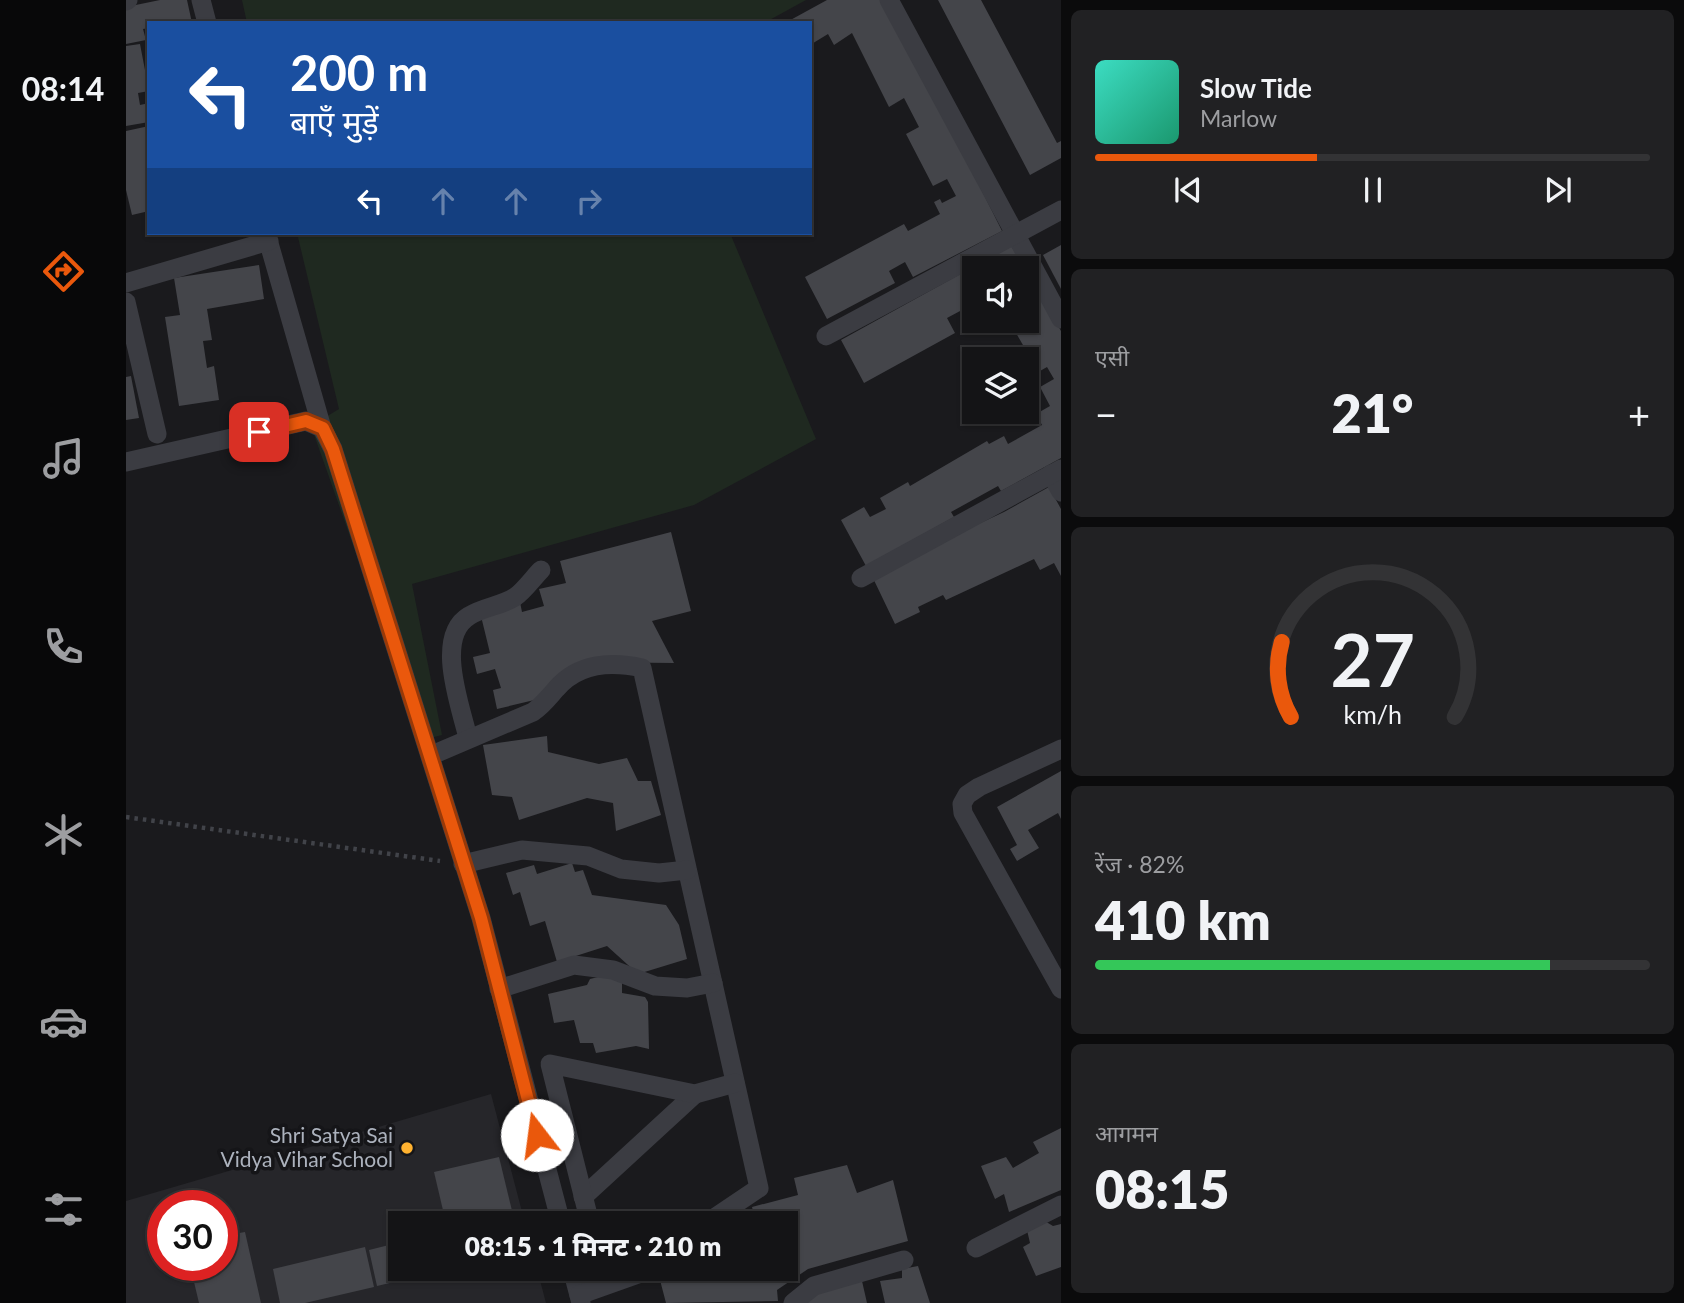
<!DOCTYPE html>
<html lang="hi">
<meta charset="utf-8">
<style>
body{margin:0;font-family:Lato,"Noto Sans Devanagari",sans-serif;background:#212123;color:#f1f3f6;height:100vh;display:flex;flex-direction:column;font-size:26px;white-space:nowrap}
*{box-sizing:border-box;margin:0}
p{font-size:23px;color:#9d9ea1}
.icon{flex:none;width:38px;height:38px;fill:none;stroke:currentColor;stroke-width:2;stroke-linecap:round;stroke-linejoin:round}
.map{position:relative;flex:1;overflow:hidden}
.side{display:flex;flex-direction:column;gap:10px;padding:10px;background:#0b0b0c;width:623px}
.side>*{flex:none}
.top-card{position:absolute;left:21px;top:21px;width:665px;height:214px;border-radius:0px;box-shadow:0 2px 5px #0004,0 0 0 2px #333335;background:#1a4fa0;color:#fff;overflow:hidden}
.fabs{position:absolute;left:836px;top:256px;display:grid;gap:14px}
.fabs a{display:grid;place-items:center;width:77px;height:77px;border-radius:0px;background:#141416;box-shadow:0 2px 5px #0004,0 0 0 2px #333335;font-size:35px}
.speed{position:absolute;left:21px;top:1190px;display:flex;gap:14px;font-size:35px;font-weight:700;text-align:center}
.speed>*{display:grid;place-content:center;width:91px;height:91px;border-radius:50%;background:#141416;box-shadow:0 2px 5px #0004,0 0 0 2px #333335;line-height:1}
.speed .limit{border:10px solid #d22;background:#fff;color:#111}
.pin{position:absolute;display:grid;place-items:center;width:60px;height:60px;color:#fff;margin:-30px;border-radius:14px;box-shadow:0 4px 10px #0006}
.me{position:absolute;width:77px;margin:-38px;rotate:345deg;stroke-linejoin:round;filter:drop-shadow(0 0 5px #0008)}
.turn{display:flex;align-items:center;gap:24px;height:147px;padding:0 28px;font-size:32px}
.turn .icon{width:91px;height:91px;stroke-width:2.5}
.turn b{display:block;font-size:49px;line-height:60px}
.lanes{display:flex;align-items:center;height:66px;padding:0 28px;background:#0003;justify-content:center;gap:35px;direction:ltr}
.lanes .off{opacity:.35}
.big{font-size:52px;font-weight:800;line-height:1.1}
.side .card{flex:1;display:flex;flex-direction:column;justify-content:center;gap:10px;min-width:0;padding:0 24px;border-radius:10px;background:#212123}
.side .dial{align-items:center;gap:0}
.dial svg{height:182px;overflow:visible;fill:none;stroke:#333335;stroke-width:7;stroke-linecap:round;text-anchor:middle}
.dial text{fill:#f1f3f6;stroke:none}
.song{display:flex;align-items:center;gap:21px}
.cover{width:84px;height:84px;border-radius:10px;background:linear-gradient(135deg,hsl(170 70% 55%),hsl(160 70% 35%))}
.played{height:7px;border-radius:4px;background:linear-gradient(90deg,#ea580c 40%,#333335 40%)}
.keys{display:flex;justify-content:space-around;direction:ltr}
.heat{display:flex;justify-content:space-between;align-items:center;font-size:38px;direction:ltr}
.charge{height:10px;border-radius:5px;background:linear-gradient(90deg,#34c759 82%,#333335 0)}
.trip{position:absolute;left:262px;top:1211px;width:410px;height:70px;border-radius:0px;background:#141416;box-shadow:0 2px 5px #0004,0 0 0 2px #333335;font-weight:800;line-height:70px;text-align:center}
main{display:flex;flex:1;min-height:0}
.menu{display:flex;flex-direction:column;width:126px;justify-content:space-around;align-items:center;background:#080809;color:#9d9ea1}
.menu .icon{width:49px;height:49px}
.menu .selected{color:#ea580c}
.menu b{font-size:32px;color:#f1f3f6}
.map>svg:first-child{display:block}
.built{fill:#26262a;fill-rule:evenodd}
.green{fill:#1f2920}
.building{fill:#44454a}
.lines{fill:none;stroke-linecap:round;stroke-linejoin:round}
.path{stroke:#414349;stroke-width:4.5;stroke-dasharray:3.5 5;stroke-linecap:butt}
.minor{stroke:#3b3c42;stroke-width:19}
.route-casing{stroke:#983908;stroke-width:18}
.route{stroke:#ea580c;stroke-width:12}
.poi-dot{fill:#ffb230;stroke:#151518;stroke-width:2.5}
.labels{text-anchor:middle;stroke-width:7;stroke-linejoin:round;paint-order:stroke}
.poi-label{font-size:21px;fill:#acb2bd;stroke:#151518;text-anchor:end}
</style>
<main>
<nav class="menu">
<b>08:14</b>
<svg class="icon selected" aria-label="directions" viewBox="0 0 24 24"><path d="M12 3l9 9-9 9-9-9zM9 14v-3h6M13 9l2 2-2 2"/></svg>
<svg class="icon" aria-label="music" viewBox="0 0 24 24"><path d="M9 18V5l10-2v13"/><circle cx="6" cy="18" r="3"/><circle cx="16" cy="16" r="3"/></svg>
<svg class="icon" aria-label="phone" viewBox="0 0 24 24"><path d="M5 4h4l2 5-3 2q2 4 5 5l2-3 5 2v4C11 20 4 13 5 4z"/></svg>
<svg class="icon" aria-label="climate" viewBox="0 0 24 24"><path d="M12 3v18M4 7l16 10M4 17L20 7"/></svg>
<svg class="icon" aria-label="car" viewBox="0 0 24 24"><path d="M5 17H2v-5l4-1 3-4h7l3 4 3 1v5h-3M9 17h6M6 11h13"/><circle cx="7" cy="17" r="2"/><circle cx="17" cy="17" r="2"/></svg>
<svg class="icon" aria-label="filters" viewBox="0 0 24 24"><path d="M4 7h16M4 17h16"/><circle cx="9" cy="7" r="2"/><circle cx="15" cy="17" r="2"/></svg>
</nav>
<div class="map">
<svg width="935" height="1303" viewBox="0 0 935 1303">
<rect width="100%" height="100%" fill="#1a1a1d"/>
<path class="built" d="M365,1094L399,1223H275V1269H411L420,1303H0V1201ZM37,1206H96V1265H37Z"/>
<g class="green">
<polygon points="116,0 680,0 638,23 121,23"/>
<polygon points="171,233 604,233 690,439 568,505 286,584 316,735 296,740 185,426 213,409"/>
</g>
<g class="building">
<polygon points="34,0 61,0 66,23 23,23 23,28 17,29 20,40 0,44 0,7"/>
<polygon points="701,0 761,0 876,231 787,277 779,262 763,271 769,283 701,319 679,277 778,224 782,231 814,214 808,202 814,199 816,203 830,196 821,179 807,186 780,134 793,127 778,98 763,107 726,33 708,45 702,34 684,45 684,23 659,23"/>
<polygon points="812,0 855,0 931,143 935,141 935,158 904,175"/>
<polygon points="14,44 23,91 12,93 14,105 23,103 23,122 0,126 0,46"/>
<polygon points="23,126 23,211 6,215 0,190 0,131"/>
<polygon points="935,245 935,289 917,255"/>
<polygon points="885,246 898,264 892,268 849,268 849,303 821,318 829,333 738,383 715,340"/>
<polygon points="133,265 138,299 81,309 86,340 77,341 81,368 88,366 93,400 53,406 39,317 54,315 48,278"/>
<polygon points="909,284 935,331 935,458 875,491 872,486 825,512 828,517 740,566 715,520 738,507 744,517 760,509 754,498 782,482 784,486 861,441 863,444 878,436 882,444 916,425 910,414 924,406 914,387 928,379 921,367 907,375 901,359 896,355 901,352 890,333 886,335 877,320 901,320 901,288"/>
<polygon points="5,376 13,418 0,420 0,377"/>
<polygon points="923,487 935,509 935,576 928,563 914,570 908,559 820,600 817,595 792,607 794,612 769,624 745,574 878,512"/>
<polygon points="545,532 565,611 526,621 548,663 454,662 421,697 371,709 367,690 375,688 369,669 351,674 347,657 364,653 354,612 394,602 396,612 418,606 413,589 440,583 434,561"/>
<polygon points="421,736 422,752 473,764 501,758 512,781 525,781 535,815 490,831 487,803 461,798 393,820 386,797 366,795 357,745"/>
<polygon points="935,771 935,819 932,813 902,830 913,848 891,861 884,849 891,845 871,807"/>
<polygon points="446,863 449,872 457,870 466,895 540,905 553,925 561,959 512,974 481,946 431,962 419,921 404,926 394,892 387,895 380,873 408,865 411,874"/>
<polygon points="484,974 496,979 496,993 519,997 522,1002 523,1049 510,1046 470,1053 467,1043 454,1043 448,1020 428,1023 422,994 461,985 464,979"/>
<polygon points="935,1128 935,1190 883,1212 878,1194 869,1199 855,1166 880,1157 887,1168 913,1153 907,1142"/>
<polygon points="373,1157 389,1223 320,1223 308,1172"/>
<polygon points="721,1165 731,1193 767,1180 782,1241 682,1269 651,1290 652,1301 540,1303 534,1280 580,1269 660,1269 660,1223 630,1223 626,1207 672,1195 668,1178"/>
<polygon points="917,1220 927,1226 935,1224 935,1267 910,1276 897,1247 904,1243 901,1230"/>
<polygon points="119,1232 135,1303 73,1303 64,1265 96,1265 96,1236"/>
<polygon points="275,1242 275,1269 315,1271 251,1286 243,1250"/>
<polygon points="239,1247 248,1287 179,1303 154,1303 147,1269"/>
<polygon points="792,1266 804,1303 759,1303 754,1281 776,1278 776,1269"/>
<polygon points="736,1281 741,1303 678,1303 691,1293"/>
</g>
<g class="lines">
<polyline class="path" points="0,817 314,861"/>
<g class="minor">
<polyline points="75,0 81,23"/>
<polyline points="763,0 935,319"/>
<polyline points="0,1 2,0"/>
<polyline points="140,233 196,428"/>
<polyline points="0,283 143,241"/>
<polyline points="0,302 31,434"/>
<polyline points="700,336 935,210"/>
<polyline points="0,462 180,421 196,428 207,449 355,918 435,1223"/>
<polyline points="925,474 935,492"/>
<polyline points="735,578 935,469"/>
<path d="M342,738C335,707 308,637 343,616C357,607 375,606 389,597C398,591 407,578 415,570"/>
<polyline points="935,749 853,787 841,795 836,804 837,813 935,989"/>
<path d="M306,755L407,712C417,705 422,698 430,689C452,663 485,661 516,668L633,1188L581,1223"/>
<polyline points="337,864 396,850 462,856 495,869 533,873 561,870"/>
<polyline points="373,989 448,965 487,970 529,986 561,988 587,983"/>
<polyline points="457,1197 569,1094"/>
<polyline points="464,1223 424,1064 569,1094 609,1083"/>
<polyline points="850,1248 935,1205"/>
<polyline points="446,1269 455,1303"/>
<polyline points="453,1295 526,1269"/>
<polyline points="667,1303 688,1286 778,1260"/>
</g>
</g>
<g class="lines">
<g class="route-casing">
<polyline id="route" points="133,432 180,421 197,428 207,449 355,918 411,1135"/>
</g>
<use href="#route" class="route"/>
</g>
<circle class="poi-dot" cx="281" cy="1148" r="7"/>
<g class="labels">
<g class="poi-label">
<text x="267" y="1143">Shri Satya Sai<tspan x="267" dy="24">Vidya Vihar School</tspan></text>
</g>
</g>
</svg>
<div class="fabs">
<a><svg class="icon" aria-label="sound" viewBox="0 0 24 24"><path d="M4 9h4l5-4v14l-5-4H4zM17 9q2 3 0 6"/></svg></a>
<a><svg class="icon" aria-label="layers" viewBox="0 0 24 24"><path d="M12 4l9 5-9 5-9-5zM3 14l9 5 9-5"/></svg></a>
</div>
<div class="speed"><div class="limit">30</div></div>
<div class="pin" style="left:133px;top:432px;background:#d93025"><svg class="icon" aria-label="arrive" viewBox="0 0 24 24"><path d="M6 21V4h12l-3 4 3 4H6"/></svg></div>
<svg class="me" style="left:411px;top:1135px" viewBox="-20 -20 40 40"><circle r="19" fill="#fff"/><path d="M0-13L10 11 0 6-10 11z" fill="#ea580c"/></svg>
<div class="trip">08:15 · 1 मिनट · 210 m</div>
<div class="top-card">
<div class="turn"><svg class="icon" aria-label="left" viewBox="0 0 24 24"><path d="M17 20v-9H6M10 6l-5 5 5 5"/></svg><div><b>200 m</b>बाएँ मुड़ें</div></div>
<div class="lanes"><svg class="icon" aria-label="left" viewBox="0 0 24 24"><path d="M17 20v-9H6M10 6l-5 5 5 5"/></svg><svg class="icon off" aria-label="ahead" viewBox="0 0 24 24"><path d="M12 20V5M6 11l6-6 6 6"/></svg><svg class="icon off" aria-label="ahead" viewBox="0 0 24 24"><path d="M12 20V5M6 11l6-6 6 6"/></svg><svg class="icon off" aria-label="right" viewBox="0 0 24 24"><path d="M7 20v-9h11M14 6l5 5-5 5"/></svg></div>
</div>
</div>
<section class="side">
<div class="card">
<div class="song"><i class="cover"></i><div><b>Slow Tide</b><p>Marlow</p></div></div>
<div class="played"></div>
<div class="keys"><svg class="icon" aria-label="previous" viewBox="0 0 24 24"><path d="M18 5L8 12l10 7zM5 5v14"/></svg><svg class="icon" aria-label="pause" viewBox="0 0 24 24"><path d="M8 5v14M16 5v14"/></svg><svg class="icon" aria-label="next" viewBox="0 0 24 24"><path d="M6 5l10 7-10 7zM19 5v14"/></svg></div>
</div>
<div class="card"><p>एसी</p>
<div class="heat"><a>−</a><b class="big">21°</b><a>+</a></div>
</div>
<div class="card dial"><svg viewBox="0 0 100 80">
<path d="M14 69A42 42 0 1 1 86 69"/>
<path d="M14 69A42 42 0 0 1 10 36" stroke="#ea580c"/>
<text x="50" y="56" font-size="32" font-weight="700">27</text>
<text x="50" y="72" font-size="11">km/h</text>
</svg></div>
<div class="card"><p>रेंज · 82%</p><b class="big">410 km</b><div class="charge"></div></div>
<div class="card"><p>आगमन</p><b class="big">08:15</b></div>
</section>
</main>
